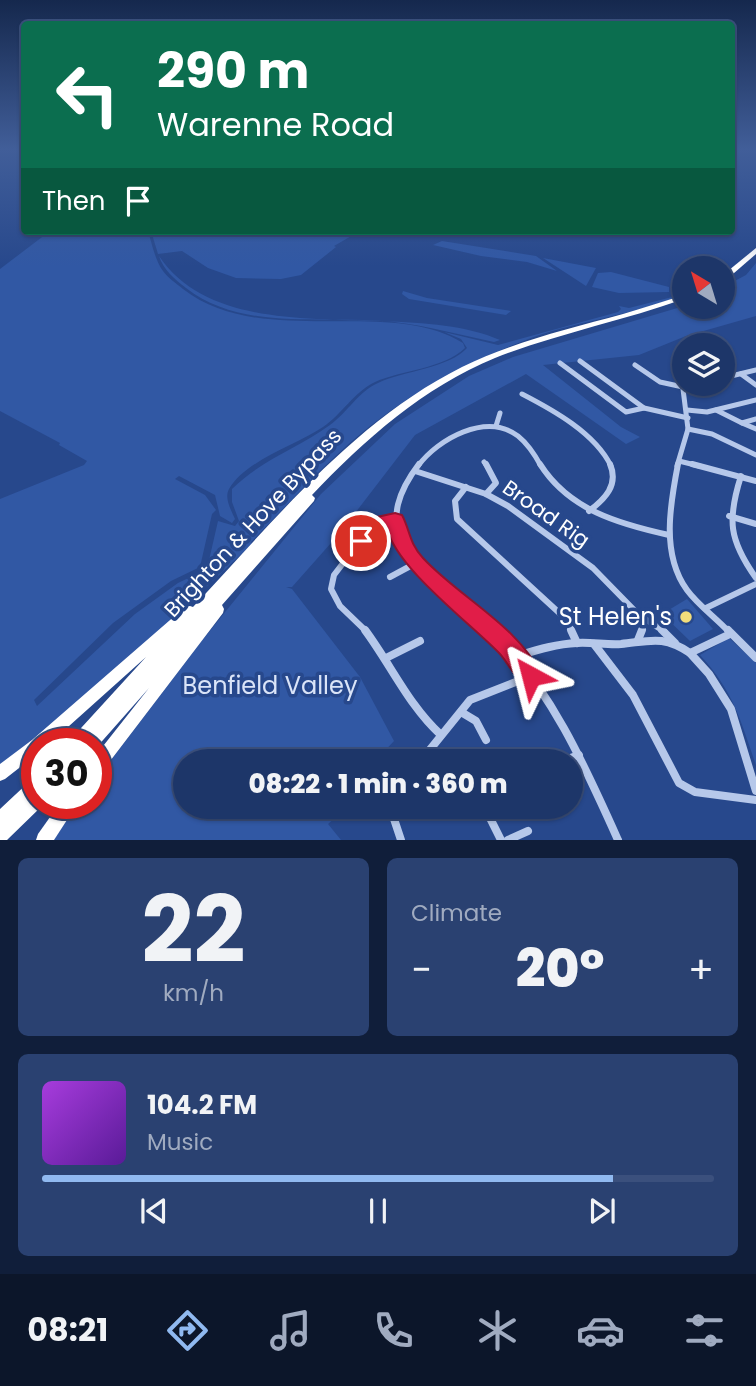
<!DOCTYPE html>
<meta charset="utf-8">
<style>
body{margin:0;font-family:Poppins,sans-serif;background:#2a4171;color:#f1f3f6;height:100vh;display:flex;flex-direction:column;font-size:26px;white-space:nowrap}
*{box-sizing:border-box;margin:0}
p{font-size:23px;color:#a0abc0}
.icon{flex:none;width:38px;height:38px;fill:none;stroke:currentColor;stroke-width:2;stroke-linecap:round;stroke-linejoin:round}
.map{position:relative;height:840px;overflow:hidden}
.details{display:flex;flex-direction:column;gap:18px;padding:18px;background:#101e3a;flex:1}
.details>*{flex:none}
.guide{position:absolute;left:21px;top:21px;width:714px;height:214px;border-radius:7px;box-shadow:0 2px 5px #0004,0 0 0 2px #3b507d;background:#0b6e4f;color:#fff;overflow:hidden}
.needle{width:46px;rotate:322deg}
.fabs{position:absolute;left:672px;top:256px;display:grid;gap:14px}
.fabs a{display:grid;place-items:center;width:63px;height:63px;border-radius:50%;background:#1d3669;box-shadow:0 2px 5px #0004,0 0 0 2px #3b507d;font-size:35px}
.speed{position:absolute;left:21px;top:728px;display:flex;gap:14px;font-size:35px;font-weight:700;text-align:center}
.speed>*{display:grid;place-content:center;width:91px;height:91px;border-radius:50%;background:#1d3669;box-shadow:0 2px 5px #0004,0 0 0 2px #3b507d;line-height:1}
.speed .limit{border:10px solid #d22;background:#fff;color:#111}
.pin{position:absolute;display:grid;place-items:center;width:60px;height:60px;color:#fff;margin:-30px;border:4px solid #fff;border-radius:50%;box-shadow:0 2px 7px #0007}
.me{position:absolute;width:77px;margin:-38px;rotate:322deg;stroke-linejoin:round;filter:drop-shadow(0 0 5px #0008)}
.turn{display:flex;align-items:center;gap:24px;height:147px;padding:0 21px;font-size:32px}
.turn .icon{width:91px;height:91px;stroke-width:2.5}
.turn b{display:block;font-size:49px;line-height:60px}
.then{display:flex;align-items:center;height:66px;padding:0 21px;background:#0003;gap:14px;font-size:26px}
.big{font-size:52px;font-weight:800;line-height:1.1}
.details .tile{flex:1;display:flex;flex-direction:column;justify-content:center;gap:10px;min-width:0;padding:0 24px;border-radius:10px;background:#2a4171}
.details .dial{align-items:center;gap:0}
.dial b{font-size:91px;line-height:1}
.song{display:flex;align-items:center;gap:21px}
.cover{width:84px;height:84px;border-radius:10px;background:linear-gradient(135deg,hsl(280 70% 55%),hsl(270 70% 35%))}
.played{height:7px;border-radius:4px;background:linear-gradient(90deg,#90b9f0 85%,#3b507d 85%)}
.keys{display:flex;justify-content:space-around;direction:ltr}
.heat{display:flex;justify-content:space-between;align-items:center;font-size:38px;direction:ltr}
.details .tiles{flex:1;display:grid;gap:18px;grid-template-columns:1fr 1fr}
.tile:last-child{grid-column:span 2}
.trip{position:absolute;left:173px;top:749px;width:410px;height:70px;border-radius:35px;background:#1d3669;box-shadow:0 2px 5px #0004,0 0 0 2px #3b507d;font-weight:800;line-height:70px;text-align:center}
.tab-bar{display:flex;height:112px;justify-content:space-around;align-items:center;background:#0c162a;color:#a0abc0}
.tab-bar .icon{width:49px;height:49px}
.tab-bar .on{color:#90b9f0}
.tab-bar b{font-size:32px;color:#f1f3f6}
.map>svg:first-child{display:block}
.green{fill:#3158a4}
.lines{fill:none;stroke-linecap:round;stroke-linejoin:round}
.street-far2{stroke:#b6c8ea;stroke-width:5}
.street-far1{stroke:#b6c8ea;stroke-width:6}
.street{stroke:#b6c8ea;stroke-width:8}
.highway{fill:#fff;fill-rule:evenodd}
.route{fill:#e11d48;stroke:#92132f;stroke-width:2}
.poi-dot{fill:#f3de7b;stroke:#27488c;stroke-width:2.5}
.labels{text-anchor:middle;stroke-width:7;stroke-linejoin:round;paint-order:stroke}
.street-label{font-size:21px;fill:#fff;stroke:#27488c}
.near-poi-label{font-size:24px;fill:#fff;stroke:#27488c;text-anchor:end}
.near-park-label{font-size:24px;fill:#dae4f8;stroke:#27488c}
</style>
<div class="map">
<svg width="756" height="840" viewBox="0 0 756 840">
<rect width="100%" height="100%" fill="#27488c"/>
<g class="green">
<path d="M50,231H148C152,244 155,260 163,271C168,278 176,283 183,289C261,350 389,296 463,343L465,348C443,369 402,370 375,382C354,392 342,414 323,427C296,445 246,460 229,489C224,498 231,510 235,519L232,523L220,516L215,495L179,476L175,479L205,495L216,510L212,514L200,567L171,581L113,623L34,700L37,706L135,614L178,583L207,569L218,521L235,526L239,521L232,502V489C264,458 297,449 330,425C348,412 358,392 378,383C403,371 449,368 467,348L461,339L444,332L498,345L618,312L621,309L619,306L629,308L684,294C635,315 581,320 531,338C461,364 396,400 341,451C309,480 281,512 251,542L252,544L180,612L0,769V499L84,465L87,461L59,445L60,443L0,411V269Z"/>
<polygon points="151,231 360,231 334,246 336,247 301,275 281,279 236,278 208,268 182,251 158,254"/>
<polygon points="442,241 536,256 557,271 527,262 481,256 433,245"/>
<path d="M159,256C226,355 401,297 500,340L494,342C461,335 428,326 394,322C326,314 244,333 186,288C174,279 163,269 159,256Z"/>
<polygon points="543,258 596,268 586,286"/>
<polygon points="756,263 756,316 686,336 639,355 543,365 621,427 640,437 626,444 526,374 415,435 339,534 292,587 286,587 292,589 360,677 394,741 375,761 186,761 186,807 348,807 328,824 341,840 52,840 79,803 96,803 96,780 200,643 321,494 395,424 469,376 513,357 684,306 723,306 723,287 746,275"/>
<polygon points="611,272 669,287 669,292 619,293 592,287 598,273"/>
<polygon points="403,291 427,298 511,311 506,315 409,299 402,294"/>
<polygon points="687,599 713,629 690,641 662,614"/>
<path d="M729,638L756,663V765C740,719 734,692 700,655Z"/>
</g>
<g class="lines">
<g class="street-far2">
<polyline points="580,361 644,408 688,418"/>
<polyline points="560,363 626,412 644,408"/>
<polyline points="635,365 660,382 683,387"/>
<polyline points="741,374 756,385"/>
<polyline points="723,378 756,370"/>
<path d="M522,394C553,410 595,433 611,466"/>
<polyline points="687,410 707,412 756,400"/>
<polyline points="716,410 742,423 756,419"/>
<polyline points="742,423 756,429"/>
<polyline points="496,426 500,413"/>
<polyline points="688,429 712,434 756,455"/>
<polyline points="679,461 699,466"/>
<polyline points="484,462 487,466"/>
<path d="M418,466C438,439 486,412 518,436C528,444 535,455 541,466"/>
<polyline points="677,466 688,429 683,389 699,383"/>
</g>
<g class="street-far1">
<path d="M419,464C373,525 404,554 453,594C467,606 480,619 493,632"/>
<polyline points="486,464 496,483 486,494"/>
<path d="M540,464C569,510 619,524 669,535"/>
<path d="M678,464C670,505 661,554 687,590C698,605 716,618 729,632"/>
<polyline points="692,464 756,481"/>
<polyline points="415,471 486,494 508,506 593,568 639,615 665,632"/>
<path d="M741,476C727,520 729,540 756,578"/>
<polyline points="466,487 455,501 457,519 567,620 572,632"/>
<path d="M589,511C605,499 619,485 610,464"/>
<polyline points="729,516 756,524"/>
<polyline points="390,577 416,563"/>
<polyline points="706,608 756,584"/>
<polyline points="639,615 643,627 641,632"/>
<polyline points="367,632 340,606 331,589 334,575 374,523 395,520"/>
</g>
<g class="street">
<path d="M365,630C391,665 409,706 441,735"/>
<path d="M492,630C551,690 584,764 618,840"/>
<polyline points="571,630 577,643"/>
<polyline points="662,630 675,643"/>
<polyline points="728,630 756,658"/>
<polyline points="638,640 642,630"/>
<polyline points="594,644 633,695 679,783 695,792 756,800"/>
<polyline points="690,653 709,674 731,709 756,791"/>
<path d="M517,656C537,650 556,644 577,643C591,642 607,645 621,644C651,641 663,635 690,653L730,634"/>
<polyline points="386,658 420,641"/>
<polyline points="461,712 476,721 486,740"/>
<polyline points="415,761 428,752 470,700 531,676"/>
<polyline points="562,761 579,755"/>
<polyline points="393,807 393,816 401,840"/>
<polyline points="487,807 485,808 501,840"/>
<polyline points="508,840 528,831"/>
</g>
<g class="highway">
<polygon points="756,248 756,254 726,280 723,280 723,275"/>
<path d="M684,295V299C622,321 556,334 495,358C424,387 364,440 312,495L315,498L314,501L222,605L224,609L223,613L101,773L96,775V755L149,688L96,748V744H69L71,739L146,657L49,744H37V754L5,779L0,781V764L32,740L185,607L190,606L193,607C274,521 354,421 462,367C513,342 568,329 623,314C644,308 664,301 684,295Z"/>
<polygon points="37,777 37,803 43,803 43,805 7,840 0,840 0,809 31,780"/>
<polygon points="60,803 78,803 54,840 36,840 38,834"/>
</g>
</g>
<linearGradient id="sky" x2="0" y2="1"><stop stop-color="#15284d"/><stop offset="0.56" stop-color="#415e99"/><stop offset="1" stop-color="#415e99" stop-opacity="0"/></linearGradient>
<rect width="756" height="266" fill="url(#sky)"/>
<path class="route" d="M395,513L402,515C410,530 409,543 423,558C460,598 518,625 542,676L539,683C534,685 529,687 524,684C515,678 508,663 500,654C470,623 395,567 387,528L380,529L367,546H354L351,541L368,519Z"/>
<circle class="poi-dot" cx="686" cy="617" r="7"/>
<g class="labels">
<g class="street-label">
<text transform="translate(546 514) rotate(35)" y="7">Broad Rig</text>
<text transform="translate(253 523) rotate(-47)" y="7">Brighton &amp; Hove Bypass</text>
</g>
<g class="near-poi-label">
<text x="672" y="625">St Helen's</text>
</g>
<g class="near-park-label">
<text x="270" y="694">Benfield Valley</text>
</g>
</g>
</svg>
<div class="fabs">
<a><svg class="needle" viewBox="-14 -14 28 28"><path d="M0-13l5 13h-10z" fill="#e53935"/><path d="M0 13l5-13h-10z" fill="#a0abc0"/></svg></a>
<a><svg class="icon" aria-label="layers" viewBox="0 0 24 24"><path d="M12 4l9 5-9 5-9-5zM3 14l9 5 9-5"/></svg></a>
</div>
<div class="speed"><div class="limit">30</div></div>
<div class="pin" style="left:361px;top:541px;background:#d93025"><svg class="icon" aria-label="arrive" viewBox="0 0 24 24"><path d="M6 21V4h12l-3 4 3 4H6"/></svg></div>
<svg class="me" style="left:531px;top:676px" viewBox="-20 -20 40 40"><path d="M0-17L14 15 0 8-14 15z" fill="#e11d48" stroke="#fff" stroke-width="4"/></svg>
<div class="trip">08:22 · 1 min · 360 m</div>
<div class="guide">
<div class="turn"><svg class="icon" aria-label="left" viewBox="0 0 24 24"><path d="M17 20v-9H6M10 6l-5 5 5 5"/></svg><div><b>290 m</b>Warenne Road</div></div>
<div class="then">Then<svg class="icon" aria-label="arrive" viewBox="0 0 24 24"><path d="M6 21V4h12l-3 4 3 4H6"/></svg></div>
</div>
</div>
<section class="details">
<div class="tiles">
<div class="tile dial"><b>22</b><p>km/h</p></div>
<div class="tile"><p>Climate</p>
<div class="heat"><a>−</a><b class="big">20°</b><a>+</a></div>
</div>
<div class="tile">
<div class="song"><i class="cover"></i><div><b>104.2 FM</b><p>Music</p></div></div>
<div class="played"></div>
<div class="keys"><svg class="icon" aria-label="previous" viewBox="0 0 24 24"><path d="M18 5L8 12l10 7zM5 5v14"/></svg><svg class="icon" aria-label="pause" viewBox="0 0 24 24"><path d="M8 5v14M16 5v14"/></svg><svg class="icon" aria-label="next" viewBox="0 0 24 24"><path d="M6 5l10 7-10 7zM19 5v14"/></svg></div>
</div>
</div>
</section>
<nav class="tab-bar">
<b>08:21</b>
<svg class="icon on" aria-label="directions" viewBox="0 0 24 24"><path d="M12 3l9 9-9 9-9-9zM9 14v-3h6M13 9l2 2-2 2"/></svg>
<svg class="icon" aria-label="music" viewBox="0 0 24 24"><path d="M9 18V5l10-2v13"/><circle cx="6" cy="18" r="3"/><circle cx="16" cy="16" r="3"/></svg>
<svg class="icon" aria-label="phone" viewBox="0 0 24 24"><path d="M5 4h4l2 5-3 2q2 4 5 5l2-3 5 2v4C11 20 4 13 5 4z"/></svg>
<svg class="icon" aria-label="climate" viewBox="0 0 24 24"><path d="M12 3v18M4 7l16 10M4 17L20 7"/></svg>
<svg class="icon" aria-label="car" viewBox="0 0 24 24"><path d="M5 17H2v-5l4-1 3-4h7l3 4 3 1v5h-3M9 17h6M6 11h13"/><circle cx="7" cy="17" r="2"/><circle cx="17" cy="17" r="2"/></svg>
<svg class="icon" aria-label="filters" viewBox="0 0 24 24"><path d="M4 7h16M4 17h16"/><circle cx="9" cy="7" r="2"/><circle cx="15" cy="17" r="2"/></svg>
</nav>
